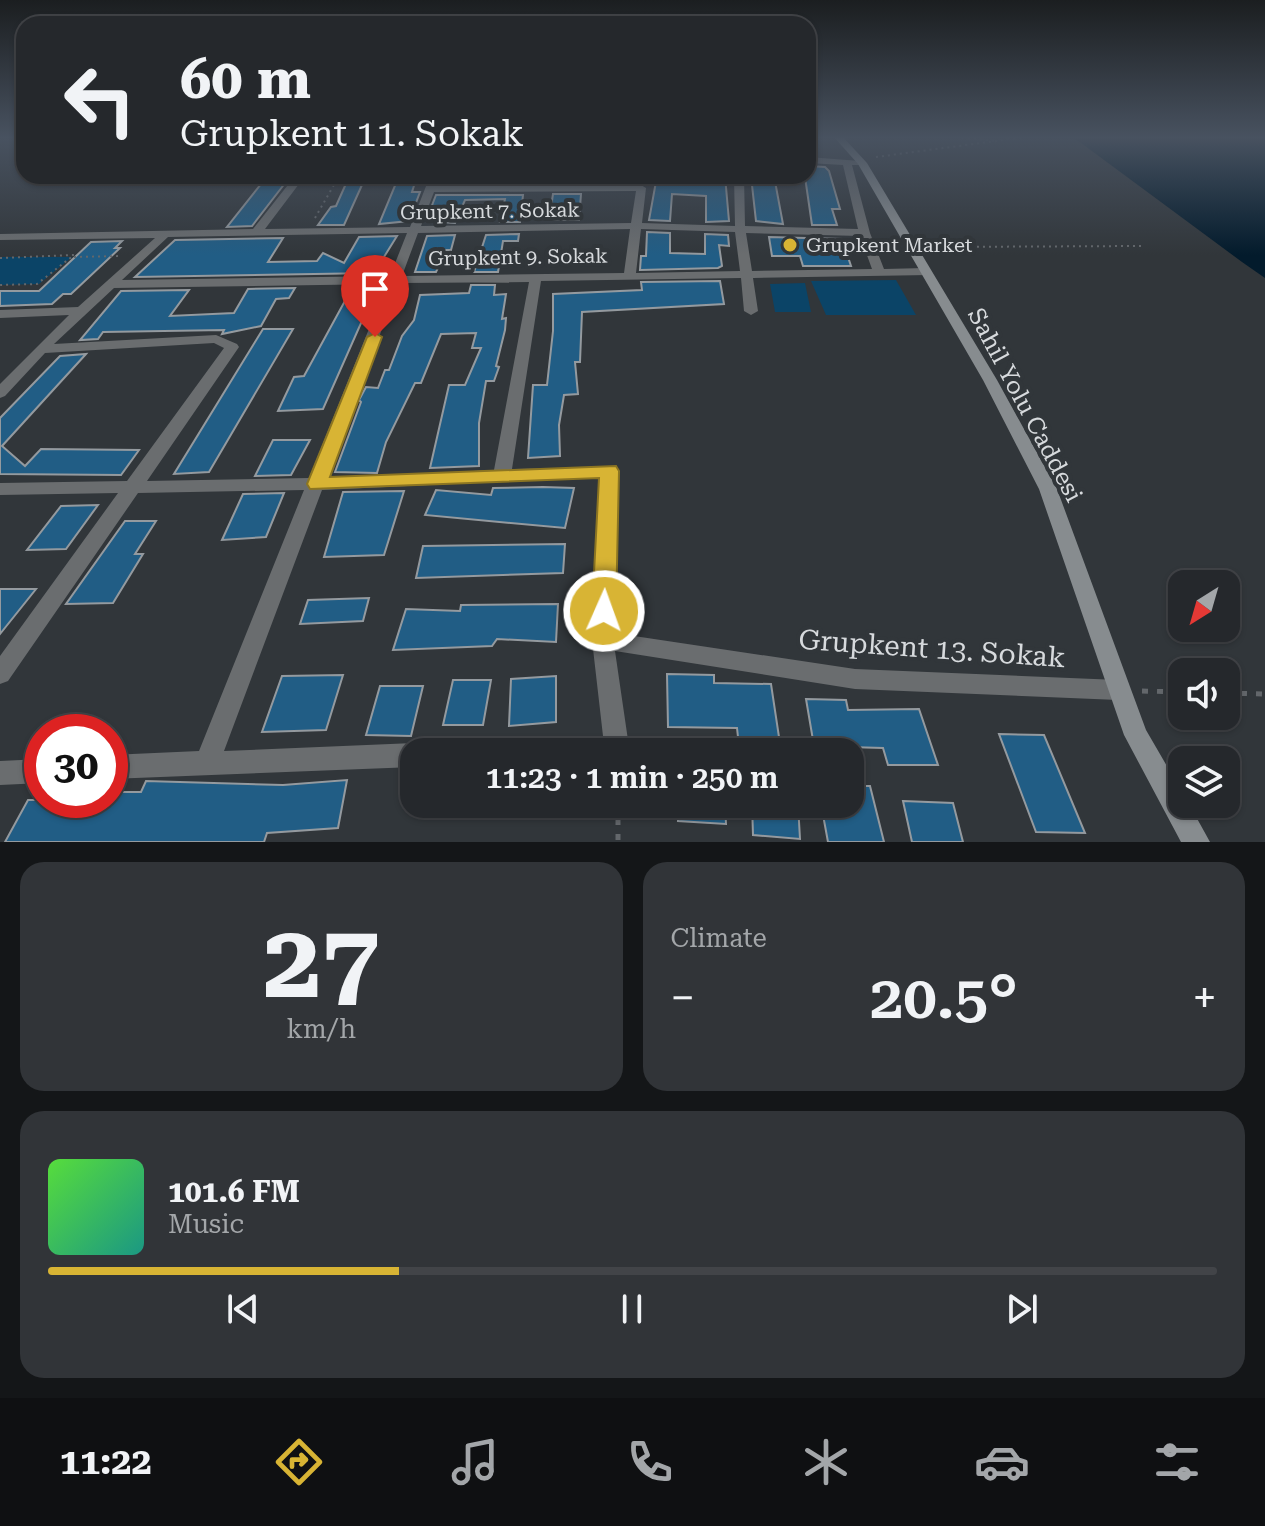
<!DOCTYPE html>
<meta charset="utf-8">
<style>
body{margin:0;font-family:"Roboto Serif",serif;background:#313438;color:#f1f3f6;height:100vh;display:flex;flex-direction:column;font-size:30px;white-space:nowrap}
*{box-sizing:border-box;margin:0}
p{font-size:26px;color:#a3a6a9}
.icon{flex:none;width:44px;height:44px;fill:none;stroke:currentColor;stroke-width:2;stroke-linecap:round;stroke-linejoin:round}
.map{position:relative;height:842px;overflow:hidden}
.sheet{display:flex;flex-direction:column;gap:20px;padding:20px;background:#141618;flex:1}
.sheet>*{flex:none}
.top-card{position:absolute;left:16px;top:16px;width:800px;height:168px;border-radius:24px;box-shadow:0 2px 6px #0004,0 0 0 2px #424448;background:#25282c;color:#f1f3f6;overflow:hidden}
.needle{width:52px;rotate:217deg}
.buttons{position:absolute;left:1168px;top:570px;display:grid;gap:16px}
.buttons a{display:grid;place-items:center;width:72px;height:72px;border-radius:16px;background:#25282c;box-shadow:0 2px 6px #0004,0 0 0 2px #424448;font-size:40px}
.speed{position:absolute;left:24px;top:714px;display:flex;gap:16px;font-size:40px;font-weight:700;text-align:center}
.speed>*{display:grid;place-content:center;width:104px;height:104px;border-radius:50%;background:#25282c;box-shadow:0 2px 6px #0004,0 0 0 2px #424448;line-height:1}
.speed .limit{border:12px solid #d22;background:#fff;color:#111}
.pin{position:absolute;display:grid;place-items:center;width:68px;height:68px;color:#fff;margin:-82px -34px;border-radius:50% 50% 50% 0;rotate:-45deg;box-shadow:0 0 8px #0007}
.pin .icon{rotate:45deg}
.me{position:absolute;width:88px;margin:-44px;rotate:2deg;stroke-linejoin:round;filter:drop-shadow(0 0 6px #0008)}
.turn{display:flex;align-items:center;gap:28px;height:168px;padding:0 32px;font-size:36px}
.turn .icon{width:104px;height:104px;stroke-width:2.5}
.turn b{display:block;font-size:56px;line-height:68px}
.big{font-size:60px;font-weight:600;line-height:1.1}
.sheet .card{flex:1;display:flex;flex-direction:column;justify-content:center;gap:12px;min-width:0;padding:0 28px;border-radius:24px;background:#313438}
.sheet .dial{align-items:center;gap:0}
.dial b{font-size:104px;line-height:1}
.song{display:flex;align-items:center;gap:24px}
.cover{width:96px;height:96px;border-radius:12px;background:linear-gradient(135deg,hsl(110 70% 55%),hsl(170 70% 35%))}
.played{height:8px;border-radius:4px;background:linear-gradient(90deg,#d8b434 30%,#424448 30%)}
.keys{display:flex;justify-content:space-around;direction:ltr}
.heat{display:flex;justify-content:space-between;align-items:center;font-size:44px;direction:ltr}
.sheet .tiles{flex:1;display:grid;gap:20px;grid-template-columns:1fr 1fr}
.card:last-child{grid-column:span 2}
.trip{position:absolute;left:400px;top:738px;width:464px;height:80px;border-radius:24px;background:#25282c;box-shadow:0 2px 6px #0004,0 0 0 2px #424448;font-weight:600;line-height:80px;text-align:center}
.dock{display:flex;height:128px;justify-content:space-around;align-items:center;background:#0f1012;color:#a3a6a9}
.dock .icon{width:56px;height:56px}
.dock .selected{color:#d8b434}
.dock b{font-size:36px;color:#f1f3f6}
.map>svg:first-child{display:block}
.green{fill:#0b4467}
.water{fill:#031b2c}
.building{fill:#215d85;stroke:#949a9f;stroke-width:2}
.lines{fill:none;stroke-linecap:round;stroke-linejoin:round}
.path-far1{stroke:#63676b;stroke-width:2;stroke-dasharray:2 4;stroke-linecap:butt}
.path{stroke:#63676b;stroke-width:5;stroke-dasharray:6 9;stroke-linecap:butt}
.street{fill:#6a6d6f;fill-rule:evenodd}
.secondary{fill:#878c8f;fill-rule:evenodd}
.route{fill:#d8b434;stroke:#8c7522;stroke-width:2}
.poi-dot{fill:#d8b434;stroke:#31363a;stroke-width:3}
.labels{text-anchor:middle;stroke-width:8;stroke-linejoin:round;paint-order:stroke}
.far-street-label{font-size:20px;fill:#d7dadd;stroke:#31363a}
.far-poi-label{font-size:20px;fill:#d7dadd;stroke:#31363a;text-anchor:start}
.street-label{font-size:24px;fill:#d7dadd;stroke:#31363a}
.near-street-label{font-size:28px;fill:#d7dadd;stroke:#31363a}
</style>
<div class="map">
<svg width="1265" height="842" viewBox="0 0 1265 842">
<rect width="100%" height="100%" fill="#31363a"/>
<g class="green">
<polygon points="0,257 72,257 39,284 0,285"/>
<polygon points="896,280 916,315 826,315 811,281"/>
<polygon points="805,283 811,312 775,312 770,284"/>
</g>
<polygon class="water" points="1073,137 1265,137 1265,278 1242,262"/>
<g class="building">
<polygon points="808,166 825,167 829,171 840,209 832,209 837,225 812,225 805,177 808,177"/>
<polygon points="366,176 344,225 318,225 331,207 336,206 349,177"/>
<polygon points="399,176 417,176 412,192 420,192 409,221 379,224"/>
<polygon points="451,176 468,178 526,177 525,183 448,183"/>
<polygon points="657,176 705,181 705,176 725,176 729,221 706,222 706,196 672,194 670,221 649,220"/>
<polygon points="751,176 774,176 783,224 756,221"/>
<polygon points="289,178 252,226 227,227 265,179"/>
<polygon points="553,194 581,194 579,220 549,220"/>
<polygon points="436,195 523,195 520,222 500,222 505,199 465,200 455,223 426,221"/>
<polygon points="647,232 670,233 670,253 705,254 705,234 728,235 729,246 719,245 722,266 718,268 640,270 641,256 646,256"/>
<polygon points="519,234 518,241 503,241 498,272 474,272 486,235"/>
<polygon points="455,235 451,250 446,250 436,272 415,272 427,236"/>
<polygon points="397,236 374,273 135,277 175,240 283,238 268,262 317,261 323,253 344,263 359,237"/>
<polygon points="769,237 842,239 851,266 803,266 800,256 772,256"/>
<polygon points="122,241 115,248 120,248 71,294 63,294 52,304 0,306 0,291 39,291 91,242"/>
<polygon points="720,281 724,304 582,312 580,362 575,362 578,394 564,395 559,425 560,456 528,458 533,385 547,385 553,331 553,294 642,290 641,282"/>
<polygon points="471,285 495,285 494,295 506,294 502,319 506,318 505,330 496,366 499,367 494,381 486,381 479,423 479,466 430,468 449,385 465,385 481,348 472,348 476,333 441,334 421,383 415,383 386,442 377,473 335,472 361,402 359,400 366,387 378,388 385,370 389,370 402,336 414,320 420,295 469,293"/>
<polygon points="377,287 323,409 278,411 294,377 304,376 352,288"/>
<polygon points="295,288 289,298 276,299 261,326 222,334 224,330 103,332 98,339 80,340 121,291 189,290 170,316 234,313 248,289"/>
<polygon points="263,329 293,329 209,472 174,474"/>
<polygon points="86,354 2,446 25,466 41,449 139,450 121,475 0,474 0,418 60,356"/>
<polygon points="273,440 310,440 291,475 255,476"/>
<polygon points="543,487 574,488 565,528 425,515 436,490 491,495 493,488"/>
<polygon points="404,491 384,555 324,557 343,492"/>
<polygon points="284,493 266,537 222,540 243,494"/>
<polygon points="98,505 66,549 27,550 61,506"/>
<polygon points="125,521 156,521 135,554 143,554 113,603 66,604"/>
<polygon points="565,544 563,573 416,578 423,546"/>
<polygon points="0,589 36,589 0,634"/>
<polygon points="369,598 363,621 300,624 308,600"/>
<polygon points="558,604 556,642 497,639 492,646 393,650 406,609 460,611 461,605"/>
<polygon points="667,674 714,675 714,683 771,684 779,737 738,737 737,728 668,727"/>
<polygon points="343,675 326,730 262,732 282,676"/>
<polygon points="556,676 556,722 509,726 511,679"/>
<polygon points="453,680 491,680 483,725 443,725"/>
<polygon points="380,686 423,686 411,736 366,735"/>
<polygon points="806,699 846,700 848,710 919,709 938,765 888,765 883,748 814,746"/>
<polygon points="999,734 1044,735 1085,833 1036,832"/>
<polygon points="347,780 338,828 267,833 264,842 5,842 28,800 110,800 110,792 141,792 146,781 283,785"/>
<polygon points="850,786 870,786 884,842 828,842 821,804 850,804"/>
<polygon points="903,801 953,803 963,842 912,842"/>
<polygon points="679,804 725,804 726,824 678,821"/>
<polygon points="752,804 798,804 800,839 753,835"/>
</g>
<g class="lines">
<g class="path-far1">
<polyline points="956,137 996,141"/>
<polyline points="876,157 1026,137"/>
<polyline points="315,218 339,176"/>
<polyline points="929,247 1141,246"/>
<polyline points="74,257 122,256"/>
<polyline points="0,258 74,255 37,284 0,285"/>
</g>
<g class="path">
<polyline points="1142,691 1182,692"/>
<polyline points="1226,693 1265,694"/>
<polyline points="618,804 618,842"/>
</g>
<g class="street">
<path d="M808,157L860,161V165H852L870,233L884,269L925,268L931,272L929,275L753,278L758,311L751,315L744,311L741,278L541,281L512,469L615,467L618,471L614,633L855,669L1118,680L1126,683L1130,690L1126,697L1118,700L855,689L615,651L629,747L627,752H471L474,744L483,740L603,736L592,640L600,477L322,490L224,751L414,743L423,747L425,752H414V767L110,779V755L199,751L304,490L138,493L8,681L0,684V656L118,493L0,495V483L127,481L224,348L214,343L45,353L5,396L0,398V384L69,315L0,318V310L78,307L155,238L0,240V234L253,229L295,176H305L265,229L410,227L430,176H440L436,186L641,185L646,188L642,223L735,226L734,176H744L745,226L858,229L843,165L808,163ZM636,191L631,223L421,226L434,192ZM630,229L624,273L402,276L418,233ZM641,229L735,232L740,271L636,273ZM407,233L390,276L122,280L168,237ZM746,233L860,236L872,269L752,271ZM529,282L494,470L327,478L399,283ZM387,284L309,478L147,481L239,347L237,344L216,335L54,344L114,288Z"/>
<polygon points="42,759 42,783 0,785 0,761"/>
</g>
<polygon class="secondary" points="834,137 843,137 867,163 997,380 1057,489 1146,730 1182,792 1182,804 1189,804 1210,842 1181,842 1124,735 1039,489 983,380 858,164"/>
</g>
<linearGradient id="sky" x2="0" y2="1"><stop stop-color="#1b1e20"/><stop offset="0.54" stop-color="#485260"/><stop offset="1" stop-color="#485260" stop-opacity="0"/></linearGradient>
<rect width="1265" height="255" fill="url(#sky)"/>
<polygon class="route" points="375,333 382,337 330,477 616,466 619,471 616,611 612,618 604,621 595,618 592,611 599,478 310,489 307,484 367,337"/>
<circle class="poi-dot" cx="790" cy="245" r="8"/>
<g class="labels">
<g class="far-street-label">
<text transform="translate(490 211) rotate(-1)" y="7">Grupkent 7. Sokak</text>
<text transform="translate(518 257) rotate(-1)" y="7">Grupkent 9. Sokak</text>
</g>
<g class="far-poi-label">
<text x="806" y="252">Grupkent Market</text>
</g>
<g class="street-label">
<text transform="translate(1025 405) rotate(62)" y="8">Sahil Yolu Caddesi</text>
</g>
<g class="near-street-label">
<text transform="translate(932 648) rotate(4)" y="10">Grupkent 13. Sokak</text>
</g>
</g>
</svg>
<div class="buttons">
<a><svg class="needle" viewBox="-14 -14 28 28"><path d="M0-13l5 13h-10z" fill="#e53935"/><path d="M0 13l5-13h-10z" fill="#a3a6a9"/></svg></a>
<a><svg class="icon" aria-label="sound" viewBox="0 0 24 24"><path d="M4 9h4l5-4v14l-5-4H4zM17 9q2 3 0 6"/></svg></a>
<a><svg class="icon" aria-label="layers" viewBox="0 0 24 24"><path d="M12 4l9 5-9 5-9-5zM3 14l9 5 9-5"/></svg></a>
</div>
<div class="speed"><div class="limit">30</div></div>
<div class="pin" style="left:375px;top:337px;background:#d93025"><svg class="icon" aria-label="arrive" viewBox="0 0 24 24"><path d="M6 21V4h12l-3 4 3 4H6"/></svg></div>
<svg class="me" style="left:604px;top:611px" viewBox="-20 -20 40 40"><circle r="17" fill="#d8b434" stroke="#fff" stroke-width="3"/><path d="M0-11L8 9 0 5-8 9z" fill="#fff"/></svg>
<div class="trip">11:23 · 1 min · 250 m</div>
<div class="top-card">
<div class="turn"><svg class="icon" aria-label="left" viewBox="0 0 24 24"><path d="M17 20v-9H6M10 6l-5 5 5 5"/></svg><div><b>60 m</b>Grupkent 11. Sokak</div></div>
</div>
</div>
<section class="sheet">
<div class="tiles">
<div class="card dial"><b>27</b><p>km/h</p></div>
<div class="card"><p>Climate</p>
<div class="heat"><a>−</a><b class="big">20.5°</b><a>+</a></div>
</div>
<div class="card">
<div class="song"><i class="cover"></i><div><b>101.6 FM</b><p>Music</p></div></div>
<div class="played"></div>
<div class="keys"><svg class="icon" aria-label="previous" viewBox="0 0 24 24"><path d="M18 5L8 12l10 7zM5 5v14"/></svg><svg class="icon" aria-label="pause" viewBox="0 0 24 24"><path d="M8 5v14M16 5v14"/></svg><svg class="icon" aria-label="next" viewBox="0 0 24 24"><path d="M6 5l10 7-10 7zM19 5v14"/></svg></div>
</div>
</div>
</section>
<nav class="dock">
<b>11:22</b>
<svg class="icon selected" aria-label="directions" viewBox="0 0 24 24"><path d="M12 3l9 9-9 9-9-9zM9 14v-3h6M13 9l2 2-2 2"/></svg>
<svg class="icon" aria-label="music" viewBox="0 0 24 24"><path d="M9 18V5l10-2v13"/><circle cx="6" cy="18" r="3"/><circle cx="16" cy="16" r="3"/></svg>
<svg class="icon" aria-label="phone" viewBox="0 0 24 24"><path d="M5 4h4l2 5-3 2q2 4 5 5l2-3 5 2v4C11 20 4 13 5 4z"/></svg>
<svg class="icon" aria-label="climate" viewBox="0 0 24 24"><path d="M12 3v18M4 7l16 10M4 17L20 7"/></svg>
<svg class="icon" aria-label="car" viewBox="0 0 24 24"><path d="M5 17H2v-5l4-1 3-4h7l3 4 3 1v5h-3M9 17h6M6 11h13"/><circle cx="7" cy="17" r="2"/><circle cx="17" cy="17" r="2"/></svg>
<svg class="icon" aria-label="filters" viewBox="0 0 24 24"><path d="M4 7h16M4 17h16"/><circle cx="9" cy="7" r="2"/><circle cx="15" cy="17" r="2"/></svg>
</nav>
